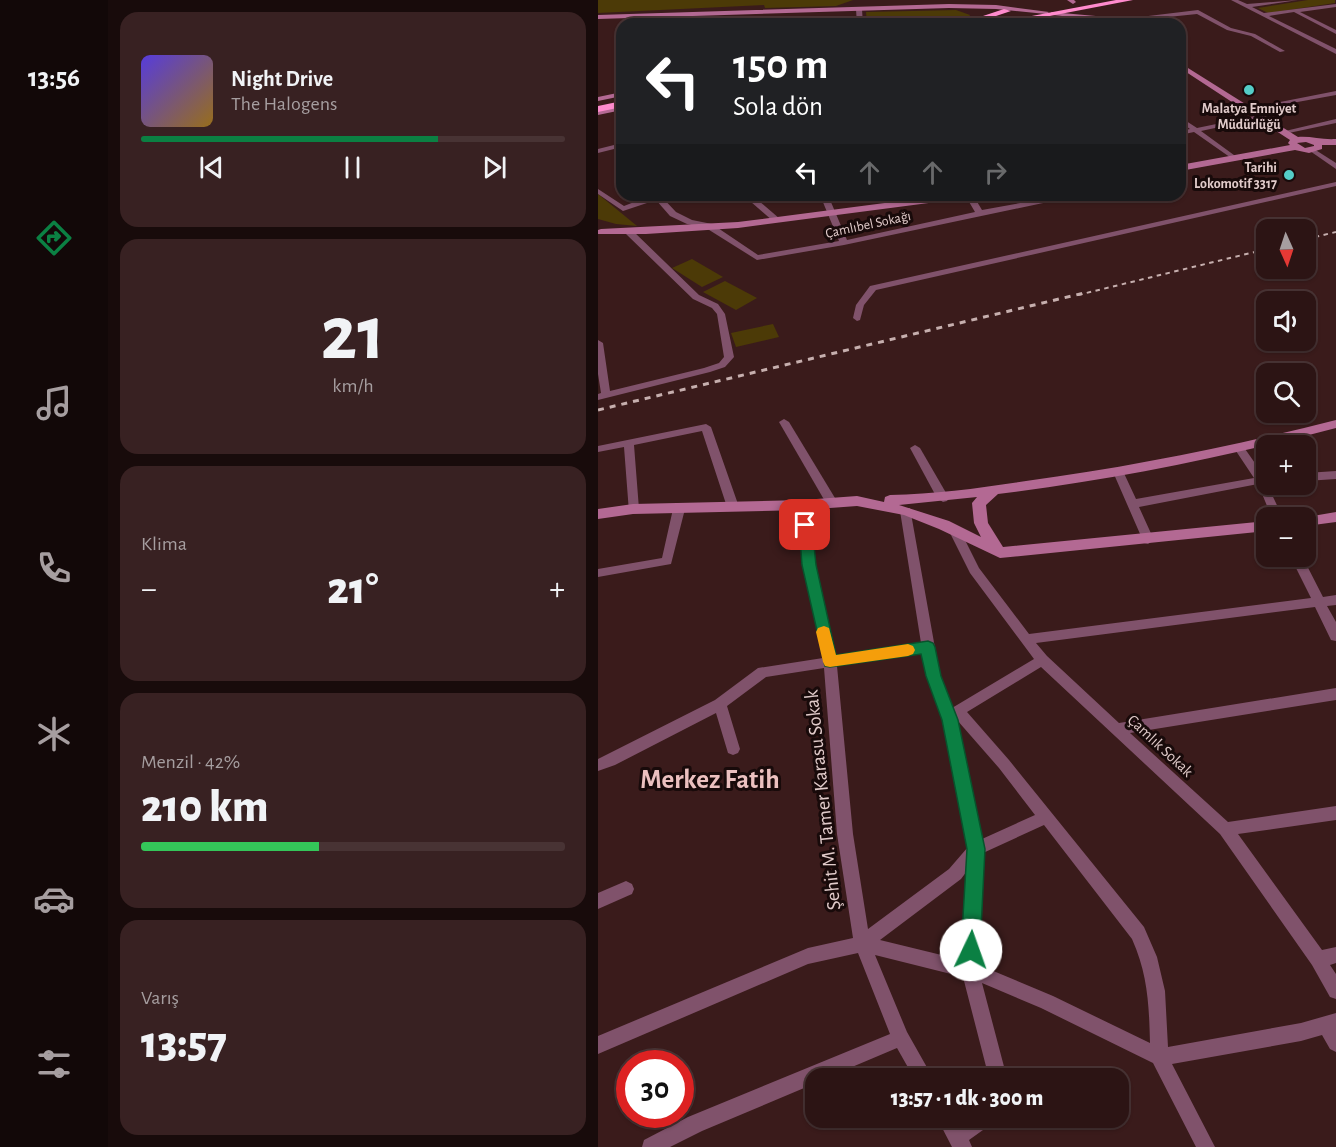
<!DOCTYPE html>
<html lang="tr">
<meta charset="utf-8">
<style>
body{margin:0;font-family:"Alegreya Sans",sans-serif;background:#382122;color:#f1f3f6;height:100vh;display:flex;flex-direction:column;font-size:22px;white-space:nowrap}
*{box-sizing:border-box;margin:0}
p{font-size:20px;color:#a69ea0}
.icon{flex:none;width:33px;height:33px;fill:none;stroke:currentColor;stroke-width:2;stroke-linecap:round;stroke-linejoin:round}
.map{position:relative;flex:1;overflow:hidden}
.panel{display:flex;flex-direction:column;gap:12px;padding:12px;background:#180b0b;width:490px}
.panel>*{flex:none}
.top-card{position:absolute;left:18px;top:18px;width:570px;height:183px;border-radius:18px;box-shadow:0 2px 4px #0004,0 0 0 2px #483334;background:#202124;color:#fff;overflow:hidden}
.needle{width:39px;rotate:177deg}
.fabs{position:absolute;left:658px;top:219px;display:grid;gap:12px}
.fabs a{display:grid;place-items:center;width:60px;height:60px;border-radius:12px;background:#2c1414;box-shadow:0 2px 4px #0004,0 0 0 2px #483334;font-size:30px}
.speed{position:absolute;left:18px;top:1050px;display:flex;gap:12px;font-size:30px;font-weight:700;text-align:center}
.speed>*{display:grid;place-content:center;width:78px;height:78px;border-radius:50%;background:#2c1414;box-shadow:0 2px 4px #0004,0 0 0 2px #483334;line-height:1}
.speed .limit{border:9px solid #d22;background:#fff;color:#111}
.pin{position:absolute;display:grid;place-items:center;width:51px;height:51px;color:#fff;margin:-26px;border-radius:12px;box-shadow:0 3px 9px #0006}
.me{position:absolute;width:66px;margin:-33px;rotate:3deg;stroke-linejoin:round;filter:drop-shadow(0 0 4px #0008)}
.turn{display:flex;align-items:center;gap:21px;height:126px;padding:0 18px;font-size:27px}
.turn .icon{width:78px;height:78px;stroke-width:2.5}
.turn b{display:block;font-size:42px;line-height:51px}
.lanes{display:flex;align-items:center;height:57px;padding:0 18px;background:#0003;justify-content:center;gap:30px;direction:ltr}
.lanes .off{opacity:.35}
.big{font-size:45px;font-weight:800;line-height:1.1}
.panel .card{flex:1;display:flex;flex-direction:column;justify-content:center;gap:9px;min-width:0;padding:0 21px;border-radius:18px;background:#382122}
.panel .dial{align-items:center;gap:0}
.dial b{font-size:78px;line-height:1}
.song{display:flex;align-items:center;gap:18px}
.cover{width:72px;height:72px;border-radius:9px;background:linear-gradient(135deg,hsl(250 70% 55%),hsl(40 70% 35%))}
.played{height:6px;border-radius:3px;background:linear-gradient(90deg,#0b8043 70%,#483334 70%)}
.keys{display:flex;justify-content:space-around;direction:ltr}
.heat{display:flex;justify-content:space-between;align-items:center;font-size:33px;direction:ltr}
.charge{height:9px;border-radius:4px;background:linear-gradient(90deg,#34c759 42%,#483334 0)}
.trip{position:absolute;left:207px;top:1068px;width:324px;height:60px;border-radius:18px;background:#2c1414;box-shadow:0 2px 4px #0004,0 0 0 2px #483334;font-weight:800;line-height:60px;text-align:center}
main{display:flex;flex:1;min-height:0}
.tabs{display:flex;flex-direction:column;width:108px;justify-content:space-around;align-items:center;background:#120808;color:#a69ea0}
.tabs .icon{width:42px;height:42px}
.tabs .on{color:#0b8043}
.tabs b{font-size:27px;color:#f1f3f6}
.map>svg:first-child{display:block}
.green{fill:#4c3a07}
.lines{fill:none;stroke-linecap:round;stroke-linejoin:round}
.street{fill:#80526b;fill-rule:evenodd}
.secondary{fill:#b36993;fill-rule:evenodd}
.highway{fill:#ff8bcd;fill-rule:evenodd}
.rail-far1{stroke:#c6afae;stroke-width:2;stroke-dasharray:4.5 4.5;stroke-linecap:butt}
.rail{stroke:#c6afae;stroke-width:3;stroke-dasharray:6 6;stroke-linecap:butt}
.route{fill:#0b8043;stroke:#07532c;stroke-width:1.5}
.slow{fill:#f59e0b}
.poi-dot{fill:#54cdc7;stroke:#180a0a;stroke-width:2}
.labels{text-anchor:middle;stroke-width:6;stroke-linejoin:round;paint-order:stroke}
.far-poi-label{font-size:14px;font-weight:bold;fill:#e1cbca;stroke:#180a0a}
.far-street-label{font-size:14px;fill:#e1cbca;stroke:#180a0a}
.street-label{font-size:16px;fill:#e1cbca;stroke:#180a0a}
.near-street-label{font-size:20px;fill:#e1cbca;stroke:#180a0a}
.near-district-label{font-size:27px;font-weight:bold;fill:#ebc0bf;stroke:#180a0a}
</style>
<main>
<nav class="tabs">
<b>13:56</b>
<svg class="icon on" aria-label="directions" viewBox="0 0 24 24"><path d="M12 3l9 9-9 9-9-9zM9 14v-3h6M13 9l2 2-2 2"/></svg>
<svg class="icon" aria-label="music" viewBox="0 0 24 24"><path d="M9 18V5l10-2v13"/><circle cx="6" cy="18" r="3"/><circle cx="16" cy="16" r="3"/></svg>
<svg class="icon" aria-label="phone" viewBox="0 0 24 24"><path d="M5 4h4l2 5-3 2q2 4 5 5l2-3 5 2v4C11 20 4 13 5 4z"/></svg>
<svg class="icon" aria-label="climate" viewBox="0 0 24 24"><path d="M12 3v18M4 7l16 10M4 17L20 7"/></svg>
<svg class="icon" aria-label="car" viewBox="0 0 24 24"><path d="M5 17H2v-5l4-1 3-4h7l3 4 3 1v5h-3M9 17h6M6 11h13"/><circle cx="7" cy="17" r="2"/><circle cx="17" cy="17" r="2"/></svg>
<svg class="icon" aria-label="filters" viewBox="0 0 24 24"><path d="M4 7h16M4 17h16"/><circle cx="9" cy="7" r="2"/><circle cx="15" cy="17" r="2"/></svg>
</nav>
<section class="panel">
<div class="card">
<div class="song"><i class="cover"></i><div><b>Night Drive</b><p>The Halogens</p></div></div>
<div class="played"></div>
<div class="keys"><svg class="icon" aria-label="previous" viewBox="0 0 24 24"><path d="M18 5L8 12l10 7zM5 5v14"/></svg><svg class="icon" aria-label="pause" viewBox="0 0 24 24"><path d="M8 5v14M16 5v14"/></svg><svg class="icon" aria-label="next" viewBox="0 0 24 24"><path d="M6 5l10 7-10 7zM19 5v14"/></svg></div>
</div>
<div class="card dial"><b>21</b><p>km/h</p></div>
<div class="card"><p>Klima</p>
<div class="heat"><a>−</a><b class="big">21°</b><a>+</a></div>
</div>
<div class="card"><p>Menzil · 42%</p><b class="big">210 km</b><div class="charge"></div></div>
<div class="card"><p>Varış</p><b class="big">13:57</b></div>
</section>
<div class="map">
<svg width="738" height="1147" viewBox="0 0 738 1147">
<rect width="100%" height="100%" fill="#3a1b1b"/>
<g class="green">
<polygon points="0,0 255,0 238,6 167,8 166,5 0,13"/>
<polygon points="710,0 737,0 737,3 670,13 660,8"/>
<polygon points="358,10 372,15 370,19 353,24 269,24 268,12"/>
<polygon points="0,194 39,226 18,224 0,219"/>
<polygon points="94,259 125,277 104,287 74,268"/>
<polygon points="127,281 159,298 138,310 105,292"/>
<polygon points="175,324 181,337 138,347 133,333"/>
</g>
<g class="lines">
<g class="street">
<polygon points="633,0 640,0 649,4 700,0 654,7 666,13 738,4 738,7 702,12 738,30 738,34 696,12 671,16 738,49 738,54"/>
<polygon points="261,7 264,9 265,24 259,24 258,9"/>
<polygon points="600,10 633,28 657,34 687,51 682,52 653,36 629,30 599,14 512,23 509,21"/>
<polygon points="738,91 738,95 650,111 647,109"/>
<polygon points="662,115 665,117 664,118 603,131 640,158 640,160 636,160 596,132 582,135 582,131 592,129 582,122 582,117 599,128"/>
<polygon points="738,119 738,123 686,134 683,132"/>
<polygon points="24,143 24,147 0,153 0,149"/>
<polygon points="712,149 716,149 738,163 738,169 712,151"/>
<polygon points="738,182 738,186 278,290 266,305 262,320 259,321 255,318 258,305 272,286"/>
<polygon points="0,189 26,206 54,195 62,195 78,212 94,220 114,224 160,255 241,241 222,195 230,195 249,240 377,212 367,195 375,195 384,210 467,195 483,195 246,245 159,260 108,228 89,224 72,216 58,200 25,211 0,194"/>
<polygon points="145,195 154,195 182,219 175,221"/>
<polygon points="28,230 34,230 101,295 120,304 127,314 136,357 127,367 112,372 0,400 0,394 3,393 0,374 0,340 5,343 12,391 106,368 121,363 126,357 119,314 114,308 95,299 28,234"/>
<polygon points="186,419 191,422 240,503 238,506 234,507 228,503 181,422"/>
<polygon points="108,424 113,427 141,507 139,510 131,510 129,507 104,431 36,445 41,509 35,513 31,512 26,447 0,452 0,446"/>
<polygon points="317,445 322,448 351,498 349,501 345,502 339,498 312,448"/>
<polygon points="641,445 645,446 666,476 669,475 669,484 685,518 674,518 660,484 541,507 556,540 550,544 546,543 515,472 516,469 524,469 538,499 656,478 636,448"/>
<polygon points="738,471 738,479 708,481 708,473"/>
<path d="M205,501L211,505L217,565L237,656L323,643L302,511L304,508H312L342,676L354,708L436,659L372,573L351,531L357,527L361,528L381,568L431,634L713,598L692,556H704L725,597L738,595V605L729,606L738,622V641L733,640L717,607L438,643L449,656L521,723L738,688V700L532,733L630,822L738,806V820L640,834L724,950L738,947V963L732,965L738,974V999L732,997L714,965L622,834L443,667L369,712L411,760L546,927L559,957L567,991L570,1047L703,1023L738,1013V1052L732,1049L724,1035L703,1041L574,1064L617,1147H598L555,1063L443,1008L384,983L409,1078H391L365,977L277,955L309,1032L335,1078H316L299,1048L228,1078H218V1083L104,1131L72,1147H44L46,1140L90,1117L292,1034L260,953L210,964L0,1054V1036L210,948L255,938L239,834L226,668L168,677L129,706L142,749L140,753L135,755L130,753L118,713L17,765L0,771V759L117,700L160,668L225,658L205,565L199,505ZM325,653L328,676L345,720L370,847L351,869L270,929L255,834L239,666ZM359,720L401,768L437,815L384,839ZM446,825L534,939C550,975 551,1005 552,1043L455,996L381,965L385,853ZM369,871L364,960L282,940L363,879Z"/>
<polygon points="81,505 87,509 73,564 0,577 0,569 64,558 75,509"/>
<polygon points="28,881 34,884 36,889 34,894 0,909 0,893"/>
<polygon points="339,1118 358,1118 362,1124 371,1118 394,1118 392,1125 371,1140 374,1147 354,1147"/>
</g>
<g class="secondary">
<polygon points="469,0 476,0 478,2 475,4"/>
<polygon points="351,4 398,5 451,12 448,14 398,9 351,8 0,19 0,15"/>
<polygon points="453,12 509,17 512,19 509,21 455,15"/>
<path d="M582,63L700,137C713,136 724,140 738,139V145H724V149L711,153L697,150L582,171V165L692,145L690,143L692,140L582,68ZM708,142L716,145V146L707,148L699,143Z"/>
<polygon points="24,92 24,96 0,101 0,97"/>
<polygon points="24,106 24,110 0,115 0,111"/>
<polygon points="348,195 374,195 369,198 140,228 48,234 0,234 0,230 3,229 140,222"/>
<path d="M738,420V428C627,457 514,480 400,494L388,505L390,523L405,547L669,521V531L402,558L341,529L306,515L259,506L205,510L35,514L0,519V509L35,504L205,500L259,496L286,502L287,497L292,495C338,494 383,488 428,481C533,467 636,446 738,420ZM379,497L374,503L376,523L383,537L351,521L301,505Z"/>
<polygon points="738,512 738,522 708,526 708,518 703,518"/>
</g>
<g class="highway">
<polygon points="518,0 535,0 410,24 392,24"/>
<polygon points="406,9 413,11 374,24 361,24"/>
<polygon points="24,101 24,107 0,112 0,106"/>
</g>
<g class="rail-far1">
<polyline points="708,239 738,232"/>
<polyline points="480,295 669,249"/>
</g>
<polyline class="rail" points="0,410 486,293"/>
</g>
<polygon class="route" points="207,520 214,525 218,565 238,655 330,641 335,643 337,647 343,676 360,720 387,849 382,950 379,956 373,959 366,956 363,950 369,849 344,720 328,676 323,654 232,667 227,666 204,565 201,525"/>
<polygon class="slow" points="226,626 231,628 238,655 310,644 315,646 317,650 315,654 310,656 232,667 227,666 225,662 218,632 220,628"/>
<g class="poi-dot">
<circle cx="651" cy="90" r="6"/>
<circle cx="691" cy="175" r="6"/>
</g>
<g class="labels">
<g class="far-poi-label">
<text x="651" y="113">Malatya Emniyet<tspan x="651" dy="16">Müdürlüğü</tspan></text>
<text x="679" y="172" text-anchor="end">Tarihi<tspan x="679" dy="16">Lokomotif 3317</tspan></text>
</g>
<g class="far-street-label">
<text transform="translate(270 224) rotate(-12)" y="5">Çamlıbel Sokağı</text>
</g>
<g class="street-label">
<text transform="translate(563 745) rotate(43)" y="6">Çamlık Sokak</text>
</g>
<g class="near-street-label">
<text transform="translate(224 800) rotate(-96)" y="7">Şehit M. Tamer Karasu Sokak</text>
</g>
<g class="near-district-label">
<text x="112" y="788">Merkez Fatih</text>
</g>
</g>
</svg>
<div class="fabs">
<a><svg class="needle" viewBox="-14 -14 28 28"><path d="M0-13l5 13h-10z" fill="#e53935"/><path d="M0 13l5-13h-10z" fill="#a69ea0"/></svg></a>
<a><svg class="icon" aria-label="sound" viewBox="0 0 24 24"><path d="M4 9h4l5-4v14l-5-4H4zM17 9q2 3 0 6"/></svg></a>
<a><svg class="icon" aria-label="search" viewBox="0 0 24 24"><circle cx="10" cy="10" r="6"/><path d="M15 15l6 6"/></svg></a>
<a>+</a>
<a>−</a>
</div>
<div class="speed"><div class="limit">30</div></div>
<div class="pin" style="left:207px;top:525px;background:#d93025"><svg class="icon" aria-label="arrive" viewBox="0 0 24 24"><path d="M6 21V4h12l-3 4 3 4H6"/></svg></div>
<svg class="me" style="left:373px;top:950px" viewBox="-20 -20 40 40"><circle r="19" fill="#fff"/><path d="M0-13L10 11 0 6-10 11z" fill="#0b8043"/></svg>
<div class="trip">13:57 · 1 dk · 300 m</div>
<div class="top-card">
<div class="turn"><svg class="icon" aria-label="left" viewBox="0 0 24 24"><path d="M17 20v-9H6M10 6l-5 5 5 5"/></svg><div><b>150 m</b>Sola dön</div></div>
<div class="lanes"><svg class="icon" aria-label="left" viewBox="0 0 24 24"><path d="M17 20v-9H6M10 6l-5 5 5 5"/></svg><svg class="icon off" aria-label="ahead" viewBox="0 0 24 24"><path d="M12 20V5M6 11l6-6 6 6"/></svg><svg class="icon off" aria-label="ahead" viewBox="0 0 24 24"><path d="M12 20V5M6 11l6-6 6 6"/></svg><svg class="icon off" aria-label="right" viewBox="0 0 24 24"><path d="M7 20v-9h11M14 6l5 5-5 5"/></svg></div>
</div>
</div>
</main>
